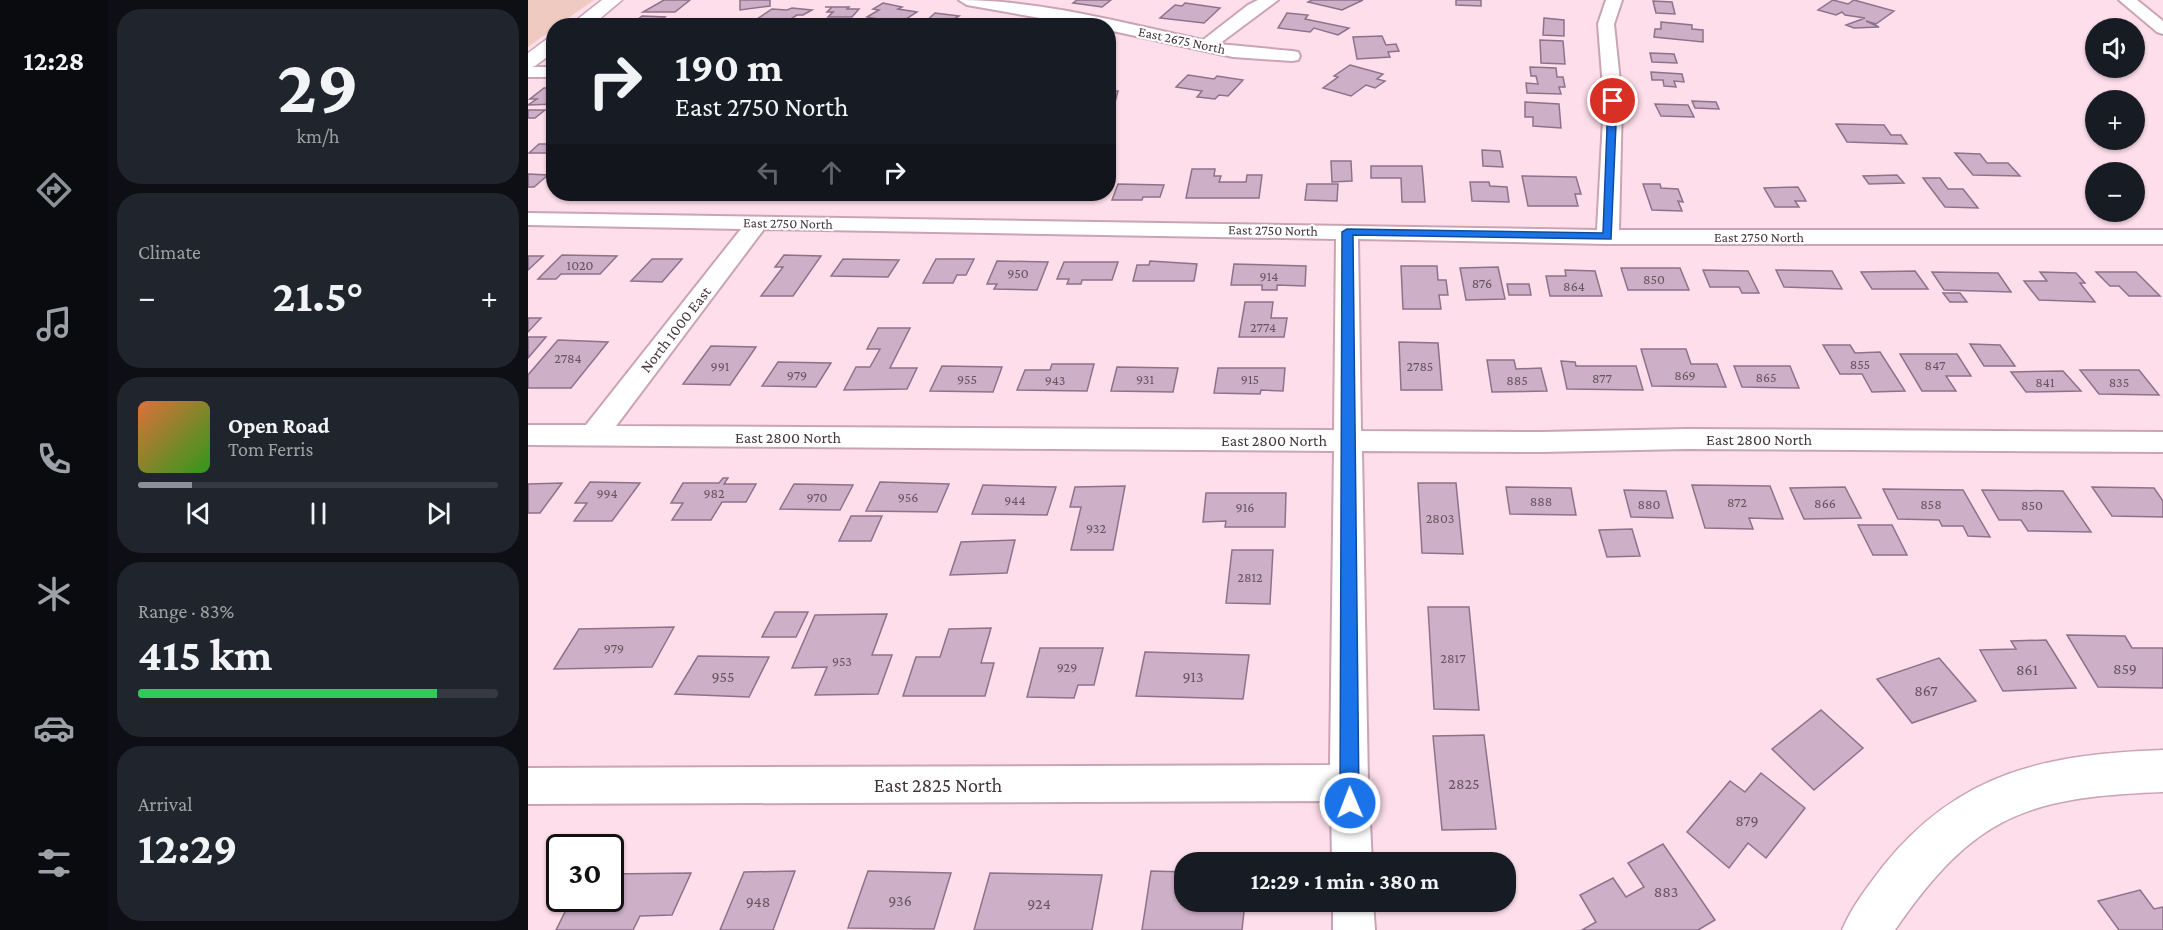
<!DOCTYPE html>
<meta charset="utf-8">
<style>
body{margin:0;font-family:"Crimson Pro",serif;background:#20242c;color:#f1f3f6;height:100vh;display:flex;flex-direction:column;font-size:22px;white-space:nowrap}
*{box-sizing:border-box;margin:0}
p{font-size:20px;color:#9ea1a6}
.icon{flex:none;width:33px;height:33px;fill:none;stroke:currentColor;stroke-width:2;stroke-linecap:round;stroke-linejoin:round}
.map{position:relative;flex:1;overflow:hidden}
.side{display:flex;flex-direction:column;gap:9px;padding:9px;background:#0d0f14;width:420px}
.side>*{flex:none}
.guide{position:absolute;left:18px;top:18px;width:570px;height:183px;border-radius:24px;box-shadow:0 2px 4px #0004;background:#171b24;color:#f1f3f6;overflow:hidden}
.controls{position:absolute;left:1557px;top:18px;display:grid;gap:12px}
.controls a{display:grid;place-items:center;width:60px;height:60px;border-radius:50%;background:#171b24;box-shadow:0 2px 4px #0004;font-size:30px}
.speed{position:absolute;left:18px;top:834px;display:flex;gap:12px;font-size:30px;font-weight:700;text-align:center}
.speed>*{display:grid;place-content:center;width:78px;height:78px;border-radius:50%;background:#171b24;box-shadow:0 2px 4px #0004;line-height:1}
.speed .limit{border:3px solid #111;border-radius:9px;background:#fff;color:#111}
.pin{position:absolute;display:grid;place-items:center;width:51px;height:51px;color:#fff;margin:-26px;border:3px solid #fff;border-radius:50%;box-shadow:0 2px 6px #0007}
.me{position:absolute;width:66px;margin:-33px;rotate:359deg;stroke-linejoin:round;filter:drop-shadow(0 0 4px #0008)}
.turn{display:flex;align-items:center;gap:21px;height:126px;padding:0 30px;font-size:27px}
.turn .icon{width:78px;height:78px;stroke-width:2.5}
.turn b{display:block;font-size:42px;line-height:51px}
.lanes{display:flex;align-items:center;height:57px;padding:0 30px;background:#0003;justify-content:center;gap:30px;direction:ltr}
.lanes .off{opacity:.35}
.big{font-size:45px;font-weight:700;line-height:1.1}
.side .card{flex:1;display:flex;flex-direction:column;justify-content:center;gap:9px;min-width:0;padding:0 21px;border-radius:24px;background:#20242c}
.side .dial{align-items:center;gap:0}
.dial b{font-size:78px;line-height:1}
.song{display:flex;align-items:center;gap:18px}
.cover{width:72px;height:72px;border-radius:9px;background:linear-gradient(135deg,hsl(20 70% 55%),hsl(110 70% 35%))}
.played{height:6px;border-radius:3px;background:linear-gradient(90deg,#8c9099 15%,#363941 15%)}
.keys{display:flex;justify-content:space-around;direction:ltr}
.heat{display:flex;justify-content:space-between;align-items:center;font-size:33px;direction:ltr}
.charge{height:9px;border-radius:4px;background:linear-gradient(90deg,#34c759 83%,#363941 0)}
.trip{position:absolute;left:646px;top:852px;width:342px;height:60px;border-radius:24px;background:#171b24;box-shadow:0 2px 4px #0004;font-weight:700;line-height:60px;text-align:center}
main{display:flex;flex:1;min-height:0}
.dock{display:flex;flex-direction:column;width:108px;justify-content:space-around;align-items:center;background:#090b0e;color:#9ea1a6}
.dock .icon{width:42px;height:42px}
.dock .active{color:#8c9099}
.dock b{font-size:27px;color:#f1f3f6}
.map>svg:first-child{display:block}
.green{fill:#efcac1}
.building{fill:#cdafc8;stroke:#8e728a;stroke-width:1.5}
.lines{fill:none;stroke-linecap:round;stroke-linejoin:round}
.minor-casing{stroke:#caa4b4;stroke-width:4}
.tertiary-casing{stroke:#caa4b4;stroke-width:3}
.secondary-casing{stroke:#caa4b4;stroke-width:3}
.minor{fill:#fff;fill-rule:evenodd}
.tertiary{fill:#fff;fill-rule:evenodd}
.secondary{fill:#fff;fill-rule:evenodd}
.route{fill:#1a73e8;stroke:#114b97;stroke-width:1.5}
.labels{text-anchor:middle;stroke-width:4.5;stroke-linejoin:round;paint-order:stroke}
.far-street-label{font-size:14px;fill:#45353c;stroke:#fff}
.number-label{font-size:14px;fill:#67545f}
.street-label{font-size:16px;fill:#45353c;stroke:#fff}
.near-number-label{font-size:16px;fill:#67545f}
.near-street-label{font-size:20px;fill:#45353c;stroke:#fff}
</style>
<main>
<nav class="dock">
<b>12:28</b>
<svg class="icon active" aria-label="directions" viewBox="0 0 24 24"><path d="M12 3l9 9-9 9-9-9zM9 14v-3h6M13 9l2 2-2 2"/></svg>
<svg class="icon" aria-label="music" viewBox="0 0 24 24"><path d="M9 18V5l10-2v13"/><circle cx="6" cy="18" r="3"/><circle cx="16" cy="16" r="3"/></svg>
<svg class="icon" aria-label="phone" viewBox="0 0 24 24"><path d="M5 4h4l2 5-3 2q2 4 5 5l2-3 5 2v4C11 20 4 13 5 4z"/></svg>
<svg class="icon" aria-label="climate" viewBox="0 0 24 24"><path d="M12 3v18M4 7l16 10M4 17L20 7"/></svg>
<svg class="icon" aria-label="car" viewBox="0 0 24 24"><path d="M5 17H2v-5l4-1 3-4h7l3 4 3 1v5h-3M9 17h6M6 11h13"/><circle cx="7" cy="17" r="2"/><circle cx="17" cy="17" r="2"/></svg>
<svg class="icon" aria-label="filters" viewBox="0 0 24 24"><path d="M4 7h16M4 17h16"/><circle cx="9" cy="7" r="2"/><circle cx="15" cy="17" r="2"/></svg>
</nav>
<section class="side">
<div class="card dial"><b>29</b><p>km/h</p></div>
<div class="card"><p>Climate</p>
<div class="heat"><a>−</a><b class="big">21.5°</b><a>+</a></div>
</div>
<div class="card">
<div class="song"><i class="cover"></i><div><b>Open Road</b><p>Tom Ferris</p></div></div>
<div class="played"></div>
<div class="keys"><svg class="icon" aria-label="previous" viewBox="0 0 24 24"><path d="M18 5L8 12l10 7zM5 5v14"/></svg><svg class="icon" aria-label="pause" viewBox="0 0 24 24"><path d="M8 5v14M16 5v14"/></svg><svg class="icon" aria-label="next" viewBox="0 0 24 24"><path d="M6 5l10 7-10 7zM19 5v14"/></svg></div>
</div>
<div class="card"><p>Range · 83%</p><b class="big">415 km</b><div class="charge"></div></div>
<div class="card"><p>Arrival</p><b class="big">12:29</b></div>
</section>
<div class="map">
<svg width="1635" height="930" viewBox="0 0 1635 930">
<rect width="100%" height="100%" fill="#fedeea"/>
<polygon class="green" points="0,0 66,0 30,25 26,26 25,29 0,47"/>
<g class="building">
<polygon points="136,0 162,0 147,12 115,12"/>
<polygon points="212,0 242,0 242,6 212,10"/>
<polygon points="549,0 583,0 574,7 545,3"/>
<polygon points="784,0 835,0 814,10 780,2"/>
<polygon points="928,0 953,0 953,6 928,5"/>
<polygon points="1305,0 1320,4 1326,0 1366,11 1348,24 1338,21 1351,27 1326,28 1318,25 1337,18 1317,15 1314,12 1308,15 1290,10"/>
<polygon points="1125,1 1144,2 1147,14 1128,13"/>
<polygon points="355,3 374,7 370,9 389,12 372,23 339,17 351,10 345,9"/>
<polygon points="657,3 692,8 676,23 632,18 647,5 654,6"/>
<polygon points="297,7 321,7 319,9 331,9 324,17 300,17 305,12 299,12 304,7"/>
<polygon points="264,8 284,10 275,15 269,15 258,22 229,19 244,9 259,10"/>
<polygon points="407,13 431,16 426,19 431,20 423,26 395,24"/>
<polygon points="759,13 780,15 777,19 821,28 810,35 786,28 782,32 750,28"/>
<polygon points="114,16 137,17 126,26 102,26"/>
<polygon points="1016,18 1036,20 1036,36 1015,35"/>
<polygon points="1133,22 1164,25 1164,29 1175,30 1175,42 1126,37 1127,29 1133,29"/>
<polygon points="854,36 858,45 868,44 871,51 860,52 862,57 829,59 825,37"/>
<polygon points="1012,40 1035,41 1037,64 1013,63"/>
<polygon points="1122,53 1146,54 1149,63 1124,62"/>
<polygon points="822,65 855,74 849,79 857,81 847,88 838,85 823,96 795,88 810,77 806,76"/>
<polygon points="1002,67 1028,68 1029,77 1035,77 1037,87 1031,87 1033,94 999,93 998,83 1010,84 1008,76 1003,76"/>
<polygon points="1123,72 1154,74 1156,82 1146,81 1148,87 1136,86 1135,80 1124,80"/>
<polygon points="660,75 686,79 689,76 715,80 700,96 691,95 687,99 669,97 674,91 648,87"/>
<polygon points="16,88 26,88 26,104 0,105 9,99 2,99"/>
<polygon points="580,91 590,91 586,106 582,106 580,109"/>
<polygon points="1164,101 1188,102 1191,109 1167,108"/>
<polygon points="997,102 1031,104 1033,128 1005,126 1005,117 997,117"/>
<polygon points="1127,104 1160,105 1166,117 1133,116"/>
<polygon points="0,110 17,110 7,118 0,118"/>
<polygon points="1308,124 1356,125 1363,135 1373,135 1379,144 1319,142"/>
<polygon points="11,144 26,144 26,148 20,153 1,153"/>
<polygon points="954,150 972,151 975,167 955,166"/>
<polygon points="1427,153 1452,154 1459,163 1480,163 1492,176 1445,175"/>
<polygon points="803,161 823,161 824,181 804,182"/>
<polygon points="843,166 894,166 897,202 874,202 873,178 843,178"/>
<polygon points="664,169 687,169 686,176 693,176 691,182 718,182 719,175 734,175 731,198 658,198"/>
<polygon points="0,174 20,175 6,187 0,187"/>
<polygon points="1369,175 1376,183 1341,184 1335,176"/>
<polygon points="994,176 1048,177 1053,194 1047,194 1050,206 1000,206"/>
<polygon points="1395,178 1412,178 1420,189 1435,189 1450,208 1417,207"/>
<polygon points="942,182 961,182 962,186 979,187 981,202 944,201"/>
<polygon points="590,184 636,185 632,197 615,197 614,200 584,200"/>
<polygon points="779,184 810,184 809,201 777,200"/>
<polygon points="1115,184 1132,184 1133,188 1150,189 1155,202 1150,201 1154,211 1124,210"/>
<polygon points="1270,187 1278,201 1267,201 1271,207 1247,207 1236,188"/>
<polygon points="34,255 89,256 72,274 33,274 28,279 10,279"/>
<polygon points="256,255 293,256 265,296 233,296 255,267 247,267"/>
<polygon points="0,256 15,256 0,270"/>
<polygon points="124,259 154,259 134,282 103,281"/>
<polygon points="315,259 371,260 360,277 303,276"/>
<polygon points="408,259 446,259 438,275 429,275 425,283 395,283"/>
<polygon points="469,261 520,262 509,290 466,289 469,284 459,284"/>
<polygon points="622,261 669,264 666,281 605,281 609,265 621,265"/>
<polygon points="536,262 590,262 584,280 554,280 553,284 539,284 541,279 529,279"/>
<polygon points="706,264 778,266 777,286 749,285 749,290 734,290 734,285 703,285"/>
<polygon points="873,266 909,266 910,280 918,280 920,295 911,295 913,309 875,309"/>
<polygon points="970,267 977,299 938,300 932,268"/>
<polygon points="1093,268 1152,268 1161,290 1100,290"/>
<polygon points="1037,270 1067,271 1074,296 1022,296 1018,276 1038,276"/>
<polygon points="1175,270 1220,271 1231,293 1214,293 1211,287 1182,287"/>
<polygon points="1248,270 1304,271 1314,289 1256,287"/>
<polygon points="1387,271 1400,289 1344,289 1333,272"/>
<polygon points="1404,272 1470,273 1483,292 1416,290"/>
<polygon points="1512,272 1548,273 1557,283 1552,283 1567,302 1511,300 1496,281 1519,281"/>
<polygon points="1568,272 1608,272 1632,296 1601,296 1591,286 1582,286"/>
<polygon points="979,284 1001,284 1003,295 981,295"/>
<polygon points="1415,293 1432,293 1439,302 1422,302"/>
<polygon points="717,302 745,302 743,318 759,318 756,337 711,337"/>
<polygon points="0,318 13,318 0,332"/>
<polygon points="350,328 382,328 362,368 389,368 379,389 316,390 328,367 342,367 352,349 339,349"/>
<polygon points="0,337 18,337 0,358"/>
<polygon points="30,340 80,342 43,388 0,388 0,375"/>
<polygon points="871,342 910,343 914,390 873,390"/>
<polygon points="1442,344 1472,345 1487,366 1456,366"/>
<polygon points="1295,345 1322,345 1327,353 1352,352 1377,391 1344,392 1334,374 1312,374"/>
<polygon points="183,346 228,347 202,385 155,384"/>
<polygon points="1113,349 1158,349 1163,364 1189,364 1198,387 1124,386"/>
<polygon points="1372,354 1429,354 1443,376 1418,376 1428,391 1394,391"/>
<polygon points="959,360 986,360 988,369 1013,368 1019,391 964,392"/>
<polygon points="1033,361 1047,362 1048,366 1108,366 1115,390 1039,389"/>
<polygon points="250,362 303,363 288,387 234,386"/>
<polygon points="524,364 566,364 559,391 489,390 497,370 522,370"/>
<polygon points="414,366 474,367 465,392 402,391"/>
<polygon points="1206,366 1262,366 1271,388 1214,387"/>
<polygon points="589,367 650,368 645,392 583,391"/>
<polygon points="690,368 757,368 755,391 733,390 732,394 686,393"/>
<polygon points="1552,370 1611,370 1631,395 1571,394"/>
<polygon points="1535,371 1553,391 1498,392 1483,372"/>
<polygon points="195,478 200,478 196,484 228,484 218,502 194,502 183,520 144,520 155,503 143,503 155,483 191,483"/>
<polygon points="62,482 112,483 84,521 46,521 59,503 47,503"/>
<polygon points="352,482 421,484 409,512 338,511"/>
<polygon points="34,483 12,513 0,513 0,484"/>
<polygon points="890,483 928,483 935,554 894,553"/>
<polygon points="266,484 325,485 312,510 252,509"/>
<polygon points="455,485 528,487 519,515 444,514"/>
<polygon points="1164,485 1242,486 1255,519 1221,518 1225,529 1177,528"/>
<polygon points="597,486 585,550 543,550 553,507 542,507 547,487"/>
<polygon points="978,487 1043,488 1048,515 982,514"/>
<polygon points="1317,487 1333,518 1276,519 1262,488"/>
<polygon points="1564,487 1626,488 1635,501 1635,517 1584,516"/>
<polygon points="1355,489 1435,490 1462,537 1440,536 1435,526 1414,526 1411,520 1370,519"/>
<polygon points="1096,490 1138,491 1145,518 1103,517"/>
<polygon points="1454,490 1535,491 1563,532 1500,531 1493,520 1471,520"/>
<polygon points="678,493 758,493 757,527 697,527 698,521 675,522"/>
<polygon points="323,516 354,516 343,541 311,541"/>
<polygon points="1330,525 1364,525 1379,555 1345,555"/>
<polygon points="1104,529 1112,556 1079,557 1071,530"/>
<polygon points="487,540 479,573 422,575 433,542"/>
<polygon points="704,550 745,550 742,604 698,603"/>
<polygon points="900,607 941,607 951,710 906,709"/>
<polygon points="247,612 280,612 268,637 234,637"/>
<polygon points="359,614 344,655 364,655 350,694 287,695 299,667 264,668 287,615"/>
<polygon points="146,627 124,667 26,669 51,629"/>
<polygon points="463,628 453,663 466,663 457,696 375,696 388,657 412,657 421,629"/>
<polygon points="1539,635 1597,636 1604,648 1635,648 1635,688 1570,687"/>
<polygon points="1518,640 1548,688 1475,691 1452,650 1488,649 1483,641"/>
<polygon points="512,648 575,648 566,685 550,685 546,698 499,697"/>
<polygon points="617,652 721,655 715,699 608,696"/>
<polygon points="170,656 241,657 221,697 147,694"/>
<polygon points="1411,658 1448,701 1384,723 1349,679"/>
<polygon points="1293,710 1335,748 1286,790 1244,749"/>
<polygon points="956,735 968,829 914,830 905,736"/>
<polygon points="1233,773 1277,808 1238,858 1220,843 1201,868 1159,832 1202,781 1217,792"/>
<polygon points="1135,844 1187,920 1170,930 1054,930 1068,922 1052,895 1085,878 1098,897 1116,887 1100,863"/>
<polygon points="267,871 245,930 192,930 216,872"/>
<polygon points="340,871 423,873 406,929 320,928"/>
<polygon points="623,871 657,872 657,902 717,902 714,930 614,930"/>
<polygon points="163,873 144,915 112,916 105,930 28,930 44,898 82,898 82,874"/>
<polygon points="462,873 574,875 564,930 446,930"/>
<polygon points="1612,890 1626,909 1635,907 1635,930 1591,930 1570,901"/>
</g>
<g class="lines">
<g class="minor-casing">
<g id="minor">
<path d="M431,0C511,0 596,23 675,40L720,5L730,0H750L691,44L764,51L770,52L772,56L770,60L764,61L705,57L580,30V26H557L439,5Z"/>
<path d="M1078,0H1094L1086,24L1094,101L1091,230H1635V244H1080L830,239L833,431L1014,432L1158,429L1635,432V452L1158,449L1014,452L834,451L840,783L844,862H804L803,801L0,804V768L802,765L806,451L0,445V425H58L213,229L0,225V213L1069,230L1076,101L1070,24ZM236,229L808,239L806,430L88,426Z"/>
<polygon points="1591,0 1609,0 1635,21 1635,34 1629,32"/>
<rect x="0" y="67" width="26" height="10"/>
<polygon points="805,902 845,902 847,930 805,930"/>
</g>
</g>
<g class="tertiary-casing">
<path id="tertiary" d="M1635,750V792C1499,797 1446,815 1367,930H1314C1324,906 1340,886 1356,865C1432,771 1520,754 1635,750Z"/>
</g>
<g class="secondary-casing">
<g id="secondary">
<polygon points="74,0 94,0 63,26 41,26"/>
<polygon points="26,37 26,52 7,66 0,68 0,53 19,39"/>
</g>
</g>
<use href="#minor" class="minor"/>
<use href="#tertiary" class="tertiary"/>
<use href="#secondary" class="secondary"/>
</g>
<polygon class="route" points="1085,98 1089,101 1083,239 825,235 831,803 828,809 822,812 815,809 812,803 814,232 819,229 1075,233 1080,101"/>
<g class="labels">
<g class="far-street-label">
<text transform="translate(654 40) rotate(12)" y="5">East 2675 North</text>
<text transform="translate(260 223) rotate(1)" y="5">East 2750 North</text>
<text transform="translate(745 230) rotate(1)" y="5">East 2750 North</text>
<text x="1231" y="242">East 2750 North</text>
</g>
<g class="number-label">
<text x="52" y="270">1020</text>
<text x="490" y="278">950</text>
<text x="741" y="281">914</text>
<text x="1126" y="284">850</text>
<text x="954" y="288">876</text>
<text x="1046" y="291">864</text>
<text x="735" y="332">2774</text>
<text x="40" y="363">2784</text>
<text x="1332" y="369">855</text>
<text x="1407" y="370">847</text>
<text x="192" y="371">991</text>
<text x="892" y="371">2785</text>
<text x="269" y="380">979</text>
<text x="1157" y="380">869</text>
<text x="1238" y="382">865</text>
<text x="1074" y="383">877</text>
<text x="439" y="384">955</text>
<text x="617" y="384">931</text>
<text x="722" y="384">915</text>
<text x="527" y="385">943</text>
<text x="989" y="385">885</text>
<text x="1517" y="387">841</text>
<text x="1591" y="387">835</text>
<text x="79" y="498">994</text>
<text x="186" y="498">982</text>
<text x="289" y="502">970</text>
<text x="380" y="502">956</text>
<text x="487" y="505">944</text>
<text x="1013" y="506">888</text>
<text x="1209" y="507">872</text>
<text x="1297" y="508">866</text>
<text x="1121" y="509">880</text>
<text x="1403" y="509">858</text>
<text x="1504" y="510">850</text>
<text x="717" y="512">916</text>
<text x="912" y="523">2803</text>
<text x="568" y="533">932</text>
<text x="722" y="582">2812</text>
<text x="86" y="653">979</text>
<text x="925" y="663">2817</text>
<text x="314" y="666">953</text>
<text x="539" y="672">929</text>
</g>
<g class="street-label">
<text transform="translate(147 329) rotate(-52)" y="6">North 1000 East</text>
<text x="260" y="443">East 2800 North</text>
<text x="1231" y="445">East 2800 North</text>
<text x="746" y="446">East 2800 North</text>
</g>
<g class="near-number-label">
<text x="1597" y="674">859</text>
<text x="1499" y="675">861</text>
<text x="195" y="682">955</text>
<text x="665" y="682">913</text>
<text x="1398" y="696">867</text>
<text x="936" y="789">2825</text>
<text x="1219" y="826">879</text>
<text x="1138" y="897">883</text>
<text x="372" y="906">936</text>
<text x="230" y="907">948</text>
<text x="511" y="909">924</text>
</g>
<g class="near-street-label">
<text x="410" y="792">East 2825 North</text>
</g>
</g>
</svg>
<div class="controls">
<a><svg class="icon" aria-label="sound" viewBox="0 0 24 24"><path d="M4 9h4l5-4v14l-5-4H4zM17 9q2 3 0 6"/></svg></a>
<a>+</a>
<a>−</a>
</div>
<div class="speed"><div class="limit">30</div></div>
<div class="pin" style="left:1085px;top:101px;background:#d93025"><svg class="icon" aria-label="arrive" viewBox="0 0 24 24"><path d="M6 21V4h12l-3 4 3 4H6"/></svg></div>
<svg class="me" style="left:822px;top:803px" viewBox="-20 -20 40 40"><circle r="17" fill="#1a73e8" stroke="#fff" stroke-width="3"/><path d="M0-11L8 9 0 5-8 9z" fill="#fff"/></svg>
<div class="trip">12:29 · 1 min · 380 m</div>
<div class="guide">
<div class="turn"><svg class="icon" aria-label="right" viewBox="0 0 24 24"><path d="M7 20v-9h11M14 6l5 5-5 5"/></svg><div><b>190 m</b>East 2750 North</div></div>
<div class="lanes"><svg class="icon off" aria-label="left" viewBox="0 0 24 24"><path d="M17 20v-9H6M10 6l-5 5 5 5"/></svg><svg class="icon off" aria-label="ahead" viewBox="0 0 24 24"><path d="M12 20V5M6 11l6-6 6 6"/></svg><svg class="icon" aria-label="right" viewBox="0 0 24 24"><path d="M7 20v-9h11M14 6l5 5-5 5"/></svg></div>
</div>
</div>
</main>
